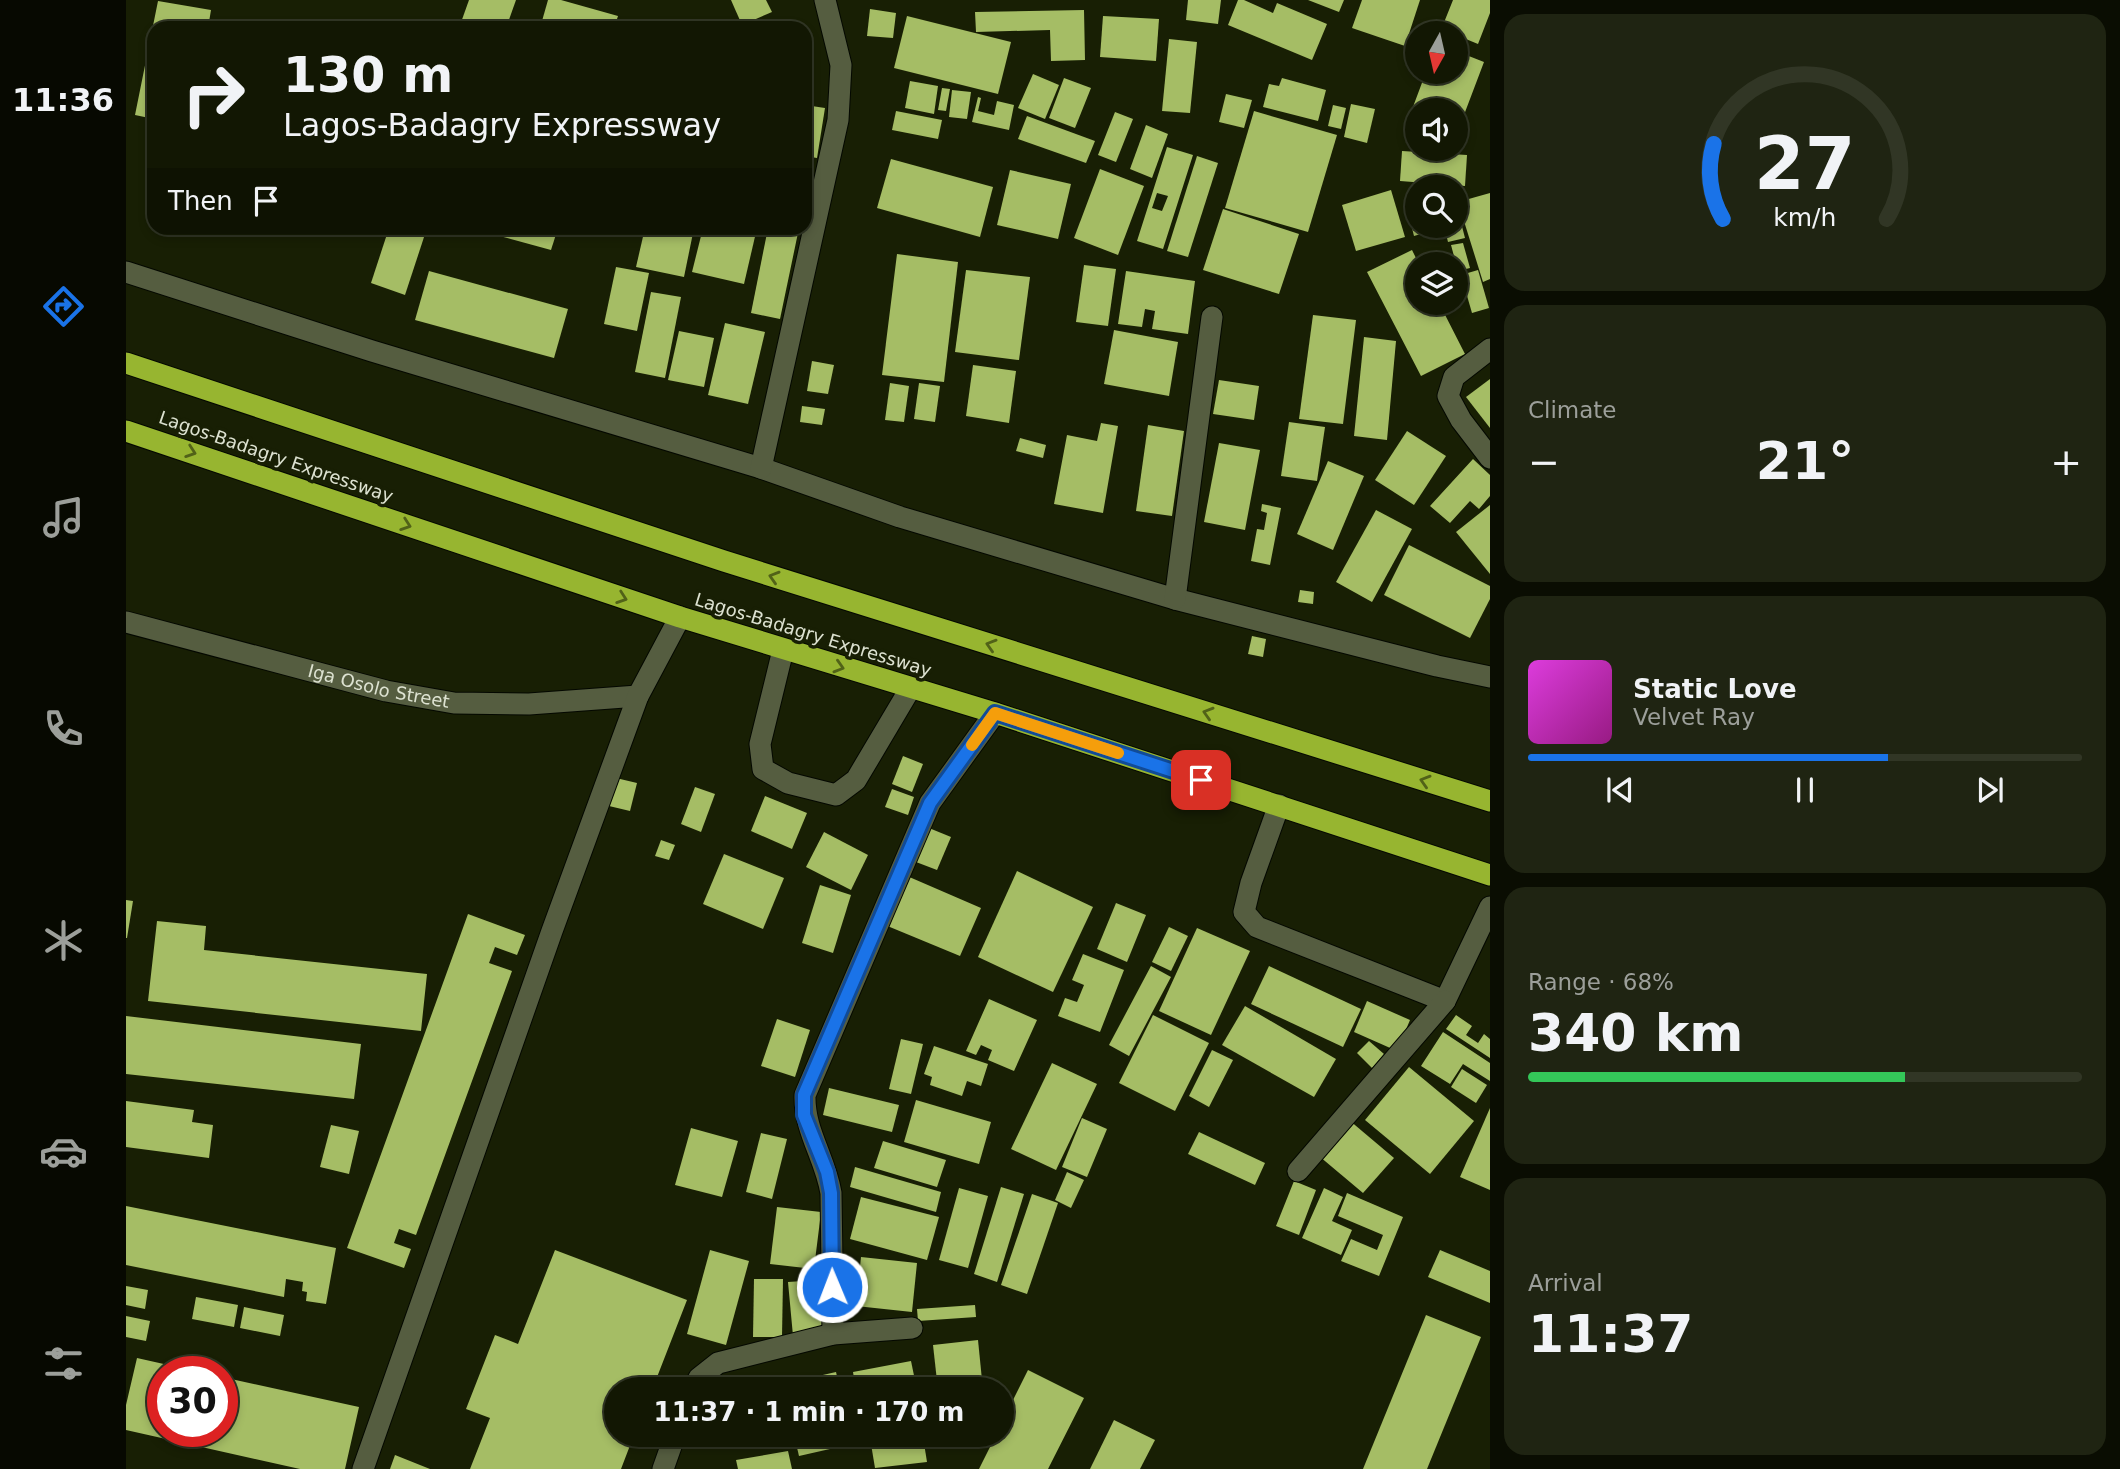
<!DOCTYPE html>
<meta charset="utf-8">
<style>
body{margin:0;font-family:"DejaVu Sans",sans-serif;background:#1f2412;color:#f1f3f6;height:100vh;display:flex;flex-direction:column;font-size:26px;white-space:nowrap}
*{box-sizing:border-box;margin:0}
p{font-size:23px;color:#9c9f9a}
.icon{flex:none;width:38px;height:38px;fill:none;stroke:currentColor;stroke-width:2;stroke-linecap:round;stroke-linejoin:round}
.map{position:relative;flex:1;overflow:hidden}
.sheet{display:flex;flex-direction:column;gap:14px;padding:14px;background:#0a0d02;width:630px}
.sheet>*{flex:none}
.hud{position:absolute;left:21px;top:21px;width:665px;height:214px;border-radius:21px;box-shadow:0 4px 10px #0003,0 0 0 2px #313625;background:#121703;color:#f1f3f6;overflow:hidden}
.needle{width:46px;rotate:188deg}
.tools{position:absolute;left:1279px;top:21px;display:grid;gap:14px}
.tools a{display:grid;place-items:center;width:63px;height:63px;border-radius:50%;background:#121703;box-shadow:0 4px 10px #0003,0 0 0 2px #313625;font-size:35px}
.speed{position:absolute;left:21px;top:1356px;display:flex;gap:14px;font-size:35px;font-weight:700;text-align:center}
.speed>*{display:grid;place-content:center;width:91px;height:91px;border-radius:50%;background:#121703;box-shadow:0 4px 10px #0003,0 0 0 2px #313625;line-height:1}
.speed .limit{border:10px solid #d22;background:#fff;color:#111}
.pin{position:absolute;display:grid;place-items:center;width:60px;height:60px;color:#fff;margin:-30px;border-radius:14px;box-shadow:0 4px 10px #0006}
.me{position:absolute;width:77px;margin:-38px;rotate:359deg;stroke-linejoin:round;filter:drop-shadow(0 0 5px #0008)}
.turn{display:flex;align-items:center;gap:24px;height:147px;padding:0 21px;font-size:32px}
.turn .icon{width:91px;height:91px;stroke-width:2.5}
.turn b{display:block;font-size:49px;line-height:60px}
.then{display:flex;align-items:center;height:66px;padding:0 21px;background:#0003;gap:14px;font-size:26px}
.big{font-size:52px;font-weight:600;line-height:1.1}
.sheet .tile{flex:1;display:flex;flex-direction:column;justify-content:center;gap:10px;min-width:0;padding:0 24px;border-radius:21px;background:#1f2412}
.sheet .dial{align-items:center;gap:0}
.dial svg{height:182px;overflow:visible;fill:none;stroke:#313625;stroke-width:7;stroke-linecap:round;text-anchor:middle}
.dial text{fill:#f1f3f6;stroke:none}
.song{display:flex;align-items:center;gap:21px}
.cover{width:84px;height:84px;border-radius:10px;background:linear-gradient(135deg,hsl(300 70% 55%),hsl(310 70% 35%))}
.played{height:7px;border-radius:4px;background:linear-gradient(90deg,#1a73e8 65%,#313625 65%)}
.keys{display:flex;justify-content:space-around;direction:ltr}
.heat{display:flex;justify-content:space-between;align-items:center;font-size:38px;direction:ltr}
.charge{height:10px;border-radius:5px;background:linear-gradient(90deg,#34c759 68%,#313625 0)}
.trip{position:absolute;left:478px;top:1377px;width:410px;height:70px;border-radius:35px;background:#121703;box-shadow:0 4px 10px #0003,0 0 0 2px #313625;font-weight:600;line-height:70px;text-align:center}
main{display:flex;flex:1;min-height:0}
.dock{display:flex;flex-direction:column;width:126px;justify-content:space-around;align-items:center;background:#070901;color:#9c9f9a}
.dock .icon{width:49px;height:49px}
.dock .active{color:#1a73e8}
.dock b{font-size:32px;color:#f1f3f6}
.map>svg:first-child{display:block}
.building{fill:#a5bd65;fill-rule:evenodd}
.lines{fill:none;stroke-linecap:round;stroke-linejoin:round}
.minor-casing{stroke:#040800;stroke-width:23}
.highway-casing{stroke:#040800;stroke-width:23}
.minor{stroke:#555d40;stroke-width:21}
.highway{stroke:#97b530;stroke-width:21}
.oneway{stroke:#516218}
.route-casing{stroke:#114b97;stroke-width:18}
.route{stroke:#1a73e8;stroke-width:12}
.slow{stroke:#f59e0b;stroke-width:12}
.labels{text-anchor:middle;stroke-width:7;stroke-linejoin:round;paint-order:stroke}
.street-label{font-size:18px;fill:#dde2d1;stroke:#181f04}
</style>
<main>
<nav class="dock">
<b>11:36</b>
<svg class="icon active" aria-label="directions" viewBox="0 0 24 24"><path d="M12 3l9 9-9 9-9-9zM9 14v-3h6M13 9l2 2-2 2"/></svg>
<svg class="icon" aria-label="music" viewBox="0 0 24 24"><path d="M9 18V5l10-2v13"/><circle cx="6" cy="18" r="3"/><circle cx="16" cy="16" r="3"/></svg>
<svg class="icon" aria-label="phone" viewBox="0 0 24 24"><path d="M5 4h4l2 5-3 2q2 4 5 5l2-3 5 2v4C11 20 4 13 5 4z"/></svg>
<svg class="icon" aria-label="climate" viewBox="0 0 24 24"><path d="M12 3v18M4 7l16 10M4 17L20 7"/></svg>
<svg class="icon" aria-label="car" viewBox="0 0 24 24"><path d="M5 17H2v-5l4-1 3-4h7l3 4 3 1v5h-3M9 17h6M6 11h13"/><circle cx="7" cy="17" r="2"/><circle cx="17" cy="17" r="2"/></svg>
<svg class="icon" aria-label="filters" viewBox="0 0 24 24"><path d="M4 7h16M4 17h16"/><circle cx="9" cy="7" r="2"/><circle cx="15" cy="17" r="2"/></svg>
</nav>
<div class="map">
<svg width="1364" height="1469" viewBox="0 0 1364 1469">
<rect width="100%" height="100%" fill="#181f04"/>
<g class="building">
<polygon points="343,0 390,0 380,28 333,28"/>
<polygon points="422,0 435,0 492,16 488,28 414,28"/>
<polygon points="605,0 640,0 646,12 616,25"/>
<polygon points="1062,0 1095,0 1092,24 1060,20"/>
<polygon points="1112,0 1118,0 1147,13 1151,3 1201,24 1186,60 1102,25"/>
<polygon points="1182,0 1218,0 1213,12"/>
<polygon points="1236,0 1294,0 1279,46 1226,28"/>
<polygon points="1327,0 1364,0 1364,13 1352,44 1330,35 1330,33 1315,30"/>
<polygon points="32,1 85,10 82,28 28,28 28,119 9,115"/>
<polygon points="744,9 770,13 767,38 741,36"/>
<polygon points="958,10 959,60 925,61 924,30 850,32 849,12"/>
<polygon points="781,16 885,42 872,94 768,68"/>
<polygon points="977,16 1033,19 1030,61 974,57"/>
<polygon points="1043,39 1071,42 1064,113 1036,111"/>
<polygon points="679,41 685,42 681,91 679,91"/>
<polygon points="1330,51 1358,62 1330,136 1330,110 1292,110 1292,136 1278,131 1300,72 1330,72"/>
<polygon points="907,74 933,85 919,119 892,108"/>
<polygon points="938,78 965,88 949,128 923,118"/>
<polygon points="1156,78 1200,90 1192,121 1137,107 1143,84 1153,86"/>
<polygon points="784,81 812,86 808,114 779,108"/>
<polygon points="816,88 824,89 820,111 812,110"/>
<polygon points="826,90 845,92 841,119 823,117"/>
<polygon points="1100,94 1126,100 1118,128 1093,122"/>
<polygon points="852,97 855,98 852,111 868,115 871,101 888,105 883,130 846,122"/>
<polygon points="1225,104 1249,109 1241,143 1218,137"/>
<polygon points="679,105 699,108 691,158 679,156"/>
<polygon points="1207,105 1220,108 1215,129 1202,126"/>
<polygon points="770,111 816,120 812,139 766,130"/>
<polygon points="1128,111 1211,135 1182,232 1099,208"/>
<polygon points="989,112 1007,119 990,162 972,155"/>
<polygon points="901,116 969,141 960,163 892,139"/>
<polygon points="1020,125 1042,134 1026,178 1004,169"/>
<path d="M1041,147L1067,155L1037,249L1011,241ZM1031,193L1042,196L1036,211L1026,208Z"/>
<polygon points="1276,151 1341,155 1339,186 1274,181"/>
<polygon points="1071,156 1092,163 1062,257 1041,251"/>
<polygon points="765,159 867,187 854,237 751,208"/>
<polygon points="974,169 1018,186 992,255 948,238"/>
<polygon points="884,170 945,184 932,239 871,225"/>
<polygon points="1265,190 1279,237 1230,251 1216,205"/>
<polygon points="1364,193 1364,279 1357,282 1332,202"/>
<polygon points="1330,203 1339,238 1322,242 1318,226 1330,226"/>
<polygon points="1097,209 1173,234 1153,294 1077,270"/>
<polygon points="1292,218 1292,226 1315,226 1315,228 1288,236 1284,220"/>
<polygon points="263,228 301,228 279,295 245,283"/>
<polygon points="356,228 432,228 425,250 355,231"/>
<polygon points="519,228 568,228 558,277 510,267"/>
<polygon points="577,228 631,228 618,284 566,272"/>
<polygon points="642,228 673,228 654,319 625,313"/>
<polygon points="1337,243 1344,268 1332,271 1325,245"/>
<polygon points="1286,250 1293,264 1292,303 1313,303 1339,354 1295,376 1241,272"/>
<polygon points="771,254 832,262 818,382 756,375"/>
<polygon points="958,265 990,269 982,326 950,322"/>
<polygon points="490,267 523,273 511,331 478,324"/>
<polygon points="840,270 904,277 893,360 829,352"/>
<polygon points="1352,270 1363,308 1346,313 1335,275"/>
<polygon points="303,271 442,309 428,358 289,320"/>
<polygon points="1000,271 1069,281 1062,334 1026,329 1029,311 1019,309 1016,327 992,324"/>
<polygon points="525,292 555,297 539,378 509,372"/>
<polygon points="1187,315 1230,320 1217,424 1173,419"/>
<polygon points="599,323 639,332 622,404 582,395"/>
<polygon points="988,330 1052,342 1043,396 978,384"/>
<polygon points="553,331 588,338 578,387 542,380"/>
<polygon points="1238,337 1270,341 1261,440 1228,436"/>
<polygon points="686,361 708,365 702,394 681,391"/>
<polygon points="847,365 890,371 883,423 840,416"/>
<polygon points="1364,379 1364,428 1340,397"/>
<polygon points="1093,380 1133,386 1128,420 1087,414"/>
<polygon points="764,383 783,386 778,422 759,420"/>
<polygon points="793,383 814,386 809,422 788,419"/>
<polygon points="676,406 699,409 696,425 674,422"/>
<polygon points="1163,422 1199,427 1191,481 1155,476"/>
<polygon points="975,423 992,426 977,513 928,504 941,435 971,441"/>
<polygon points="1022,425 1058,431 1046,516 1010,511"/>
<polygon points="1281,431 1320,456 1288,505 1249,480"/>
<polygon points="894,438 920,445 917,458 890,451"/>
<polygon points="1093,443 1134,450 1119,530 1078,522"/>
<polygon points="1347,459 1364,475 1364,496 1353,509 1344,501 1324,523 1304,506"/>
<polygon points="1202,461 1238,476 1207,550 1171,534"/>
<polygon points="1136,504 1155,508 1144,565 1125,561 1131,529 1138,530 1141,513 1135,511"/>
<polygon points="1364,505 1364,574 1330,532"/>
<polygon points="1250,510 1286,529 1246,602 1210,582"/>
<polygon points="1283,545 1364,586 1364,599 1344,638 1258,595"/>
<polygon points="1174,590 1188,592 1187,604 1172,602"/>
<polygon points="1126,636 1140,639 1137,657 1122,654"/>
<polygon points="777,756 797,764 786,792 766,784"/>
<polygon points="490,778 511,783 504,811 483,806"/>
<polygon points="569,787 589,794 575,832 555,824"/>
<polygon points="766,789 788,797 782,815 759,807"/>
<polygon points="639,796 681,813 666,849 625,831"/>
<polygon points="803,828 825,837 811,870 790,862"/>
<polygon points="698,832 742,855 725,890 680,867"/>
<polygon points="535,840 549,845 543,860 529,856"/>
<polygon points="598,854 658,878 637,929 577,904"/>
<polygon points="891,871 967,907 927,992 852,957"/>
<polygon points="781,876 855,908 834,956 759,925"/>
<polygon points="694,885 725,895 707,953 676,943"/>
<polygon points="0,900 7,901 1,938 0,938"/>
<polygon points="990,903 1020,915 1001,962 971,949"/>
<polygon points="342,914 399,935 391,955 369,947 363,963 386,971 290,1235 273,1229 268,1243 285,1249 278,1268 221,1248"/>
<polygon points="31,921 80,926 78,950 301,974 295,1031 22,1001"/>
<polygon points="1043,927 1062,936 1045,971 1026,962"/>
<polygon points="1071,928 1124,951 1085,1035 1033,1011"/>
<polygon points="957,954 998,970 974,1032 932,1016 939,998 951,1002 958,985 946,980"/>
<polygon points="1025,966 1045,977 1003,1056 983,1045"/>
<polygon points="1143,966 1235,1009 1217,1047 1125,1004"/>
<polygon points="863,999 911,1020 888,1071 862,1060 866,1050 855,1045 850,1055 840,1051"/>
<polygon points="1241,1001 1284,1020 1271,1051 1228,1032"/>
<polygon points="1119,1006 1210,1059 1188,1097 1096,1045"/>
<polygon points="1027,1015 1083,1043 1049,1111 993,1083"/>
<polygon points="1330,1015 1346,1026 1340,1035 1352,1043 1358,1034 1364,1039 1364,1058 1320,1029"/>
<polygon points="0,1016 235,1044 228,1099 0,1074"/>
<polygon points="651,1019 684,1030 669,1077 635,1066"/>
<polygon points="1317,1032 1364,1063 1364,1081 1337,1064 1324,1084 1295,1066"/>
<polygon points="775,1039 797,1044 785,1094 763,1089"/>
<polygon points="1243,1041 1258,1054 1246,1068 1231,1053"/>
<polygon points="808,1046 862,1064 855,1086 841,1081 836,1096 804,1085 806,1077 798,1074"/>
<polygon points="1086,1050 1107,1060 1083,1107 1063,1096"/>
<polygon points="926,1063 971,1084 930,1170 885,1149"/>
<polygon points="1283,1067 1348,1121 1304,1174 1239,1120"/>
<polygon points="1336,1069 1361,1085 1350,1103 1325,1087"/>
<polygon points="703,1088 773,1105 766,1132 697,1115"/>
<polygon points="790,1100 865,1122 853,1164 778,1142"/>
<polygon points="0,1101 68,1110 66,1122 87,1125 83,1158 0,1147"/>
<polygon points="1364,1108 1364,1190 1334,1177"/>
<polygon points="956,1118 981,1129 961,1177 936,1167"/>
<polygon points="1223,1120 1268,1158 1237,1193 1193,1156"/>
<polygon points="205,1125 233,1131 223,1174 194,1167"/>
<polygon points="565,1128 612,1141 596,1197 549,1185"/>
<polygon points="1073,1132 1139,1163 1129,1185 1062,1154"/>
<polygon points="635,1133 661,1139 646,1199 620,1192"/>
<polygon points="757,1141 820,1160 811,1187 748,1168"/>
<polygon points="729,1167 815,1192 810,1212 724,1187"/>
<polygon points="941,1172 958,1180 945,1208 929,1200"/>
<polygon points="1168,1181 1190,1190 1173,1235 1150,1226"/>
<polygon points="875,1187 898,1194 871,1282 848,1274"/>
<polygon points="833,1188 862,1196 842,1268 813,1260"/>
<polygon points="1198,1188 1217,1197 1206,1221 1226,1230 1215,1255 1176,1238"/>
<polygon points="1221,1193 1277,1217 1253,1276 1215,1261 1225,1239 1251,1250 1257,1235 1212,1216"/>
<polygon points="906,1194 932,1203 901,1294 875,1285"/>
<polygon points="735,1197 813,1217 801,1260 724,1239"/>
<polygon points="0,1206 210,1248 200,1304 180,1301 181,1292 176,1291 177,1282 160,1279 158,1297 0,1265"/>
<polygon points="651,1207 695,1212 688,1269 644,1264"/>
<polygon points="429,1250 561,1300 526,1390 490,1390 490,1435 508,1435 495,1469 344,1469 364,1418 340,1409 369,1335 392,1344"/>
<polygon points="584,1250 623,1261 600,1345 561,1334"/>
<polygon points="1314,1250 1364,1271 1364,1303 1302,1277"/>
<polygon points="735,1257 791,1263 786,1312 730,1306"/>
<polygon points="628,1279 657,1279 656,1337 627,1337"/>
<polygon points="692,1280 697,1333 667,1336 662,1282"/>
<polygon points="0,1286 22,1290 19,1309 0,1305"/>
<polygon points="70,1297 112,1305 108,1327 66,1319"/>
<polygon points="849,1305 850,1317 792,1321 791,1309"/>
<polygon points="118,1307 158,1315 154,1336 114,1328"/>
<polygon points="1300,1315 1355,1337 1301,1469 1237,1469"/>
<polygon points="0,1316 24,1321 20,1341 0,1337"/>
<polygon points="852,1340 857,1390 812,1390 807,1345"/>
<polygon points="11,1358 69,1371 37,1372 37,1432 96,1432 96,1377 233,1407 219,1469 174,1469 0,1430 0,1405"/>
<polygon points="785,1361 791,1390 730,1390 727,1372"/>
<polygon points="902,1370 958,1398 922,1469 853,1469 870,1435 875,1435 875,1424"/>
<polygon points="710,1372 714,1390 658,1390 657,1384"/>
<polygon points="988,1420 1029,1440 1014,1469 964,1469"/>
<polygon points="616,1435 659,1435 660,1443 617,1448"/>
<polygon points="668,1435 724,1435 726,1444 673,1456"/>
<polygon points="797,1437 801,1462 749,1468 745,1444"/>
<polygon points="662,1451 666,1469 612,1469 610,1460"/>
<polygon points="269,1455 304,1469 264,1469"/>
</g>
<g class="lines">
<g class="minor-casing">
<g id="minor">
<polyline points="0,272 246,351 635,468 774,517 1049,599 1311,666 1364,677"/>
<polyline points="1364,349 1328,377 1322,396 1335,420 1364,458"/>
<polyline points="635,468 712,120 715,65 699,0"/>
<polyline points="1049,599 1086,317"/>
<path id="s1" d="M0,622L260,691L328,703L403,704L512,696"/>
<polyline points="657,650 634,744 637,769 662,783 710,795 730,780 784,689"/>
<polyline points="1153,805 1125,883 1118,912 1131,927 1319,1001 1364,907"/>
<polyline points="1172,1171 1319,1001"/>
<path d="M707,1334L705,1193C699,1157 678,1131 679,1095L804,803L869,713"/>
<polyline points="567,1390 573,1378 592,1363 707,1334 786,1328"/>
<polyline points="237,1469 426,931 512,696 554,617"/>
<polyline points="537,1469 549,1435"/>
</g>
</g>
<g class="highway-casing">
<g id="highway">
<polyline points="0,363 598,561 1364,801"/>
<polyline points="0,431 554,617 869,713 1364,875"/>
</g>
</g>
<use href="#minor" class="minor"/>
<use href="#highway" class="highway"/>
</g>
<defs><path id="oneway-chevron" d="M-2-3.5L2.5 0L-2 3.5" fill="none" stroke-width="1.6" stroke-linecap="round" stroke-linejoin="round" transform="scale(1.75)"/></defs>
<g class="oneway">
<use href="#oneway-chevron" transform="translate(65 452) rotate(19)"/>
<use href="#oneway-chevron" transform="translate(280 525) rotate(19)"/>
<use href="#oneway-chevron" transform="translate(648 577) rotate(-163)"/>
<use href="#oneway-chevron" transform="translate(496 598) rotate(19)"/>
<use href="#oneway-chevron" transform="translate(865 645) rotate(-163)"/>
<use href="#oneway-chevron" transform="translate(713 667) rotate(17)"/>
<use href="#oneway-chevron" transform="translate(1082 713) rotate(-163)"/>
<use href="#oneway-chevron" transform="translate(1299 781) rotate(-163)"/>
</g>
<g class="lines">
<g class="route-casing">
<polyline id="route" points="706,1287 705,1193 701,1172 678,1115 678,1095 804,803 869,713 1075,780"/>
</g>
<use href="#route" class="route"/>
<polyline class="slow" points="846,745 869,713 992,753"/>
</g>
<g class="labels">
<g class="street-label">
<text transform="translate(150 457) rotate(19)" y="6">Lagos-Badagry Expressway</text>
<text transform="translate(687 635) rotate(17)" y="6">Lagos-Badagry Expressway</text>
<text dy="6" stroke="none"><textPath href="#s1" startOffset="261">Iga Osolo Street</textPath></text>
</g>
</g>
</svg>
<div class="tools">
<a><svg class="needle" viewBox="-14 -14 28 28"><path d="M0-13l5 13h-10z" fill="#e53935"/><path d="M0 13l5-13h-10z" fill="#9c9f9a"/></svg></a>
<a><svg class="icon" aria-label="sound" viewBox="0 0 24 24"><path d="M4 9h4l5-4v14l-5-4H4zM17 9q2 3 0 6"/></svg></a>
<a><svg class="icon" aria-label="search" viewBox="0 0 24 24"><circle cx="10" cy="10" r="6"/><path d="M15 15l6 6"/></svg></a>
<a><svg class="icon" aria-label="layers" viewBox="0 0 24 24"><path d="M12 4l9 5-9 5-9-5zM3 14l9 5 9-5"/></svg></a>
</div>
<div class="speed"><div class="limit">30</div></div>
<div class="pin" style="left:1075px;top:780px;background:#d93025"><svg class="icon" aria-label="arrive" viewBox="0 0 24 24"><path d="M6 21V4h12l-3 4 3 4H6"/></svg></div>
<svg class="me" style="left:706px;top:1287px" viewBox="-20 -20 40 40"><circle r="17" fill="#1a73e8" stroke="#fff" stroke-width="3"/><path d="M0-11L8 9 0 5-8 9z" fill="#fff"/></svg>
<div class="trip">11:37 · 1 min · 170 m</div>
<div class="hud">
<div class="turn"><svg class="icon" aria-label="right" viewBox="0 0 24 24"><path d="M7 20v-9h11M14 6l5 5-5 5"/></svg><div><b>130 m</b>Lagos-Badagry Expressway</div></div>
<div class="then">Then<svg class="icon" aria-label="arrive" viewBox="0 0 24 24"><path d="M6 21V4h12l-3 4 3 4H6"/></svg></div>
</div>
</div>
<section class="sheet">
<div class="tile dial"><svg viewBox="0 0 100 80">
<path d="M14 69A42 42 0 1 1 86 69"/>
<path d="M14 69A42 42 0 0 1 10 36" stroke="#1a73e8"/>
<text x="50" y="56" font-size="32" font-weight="700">27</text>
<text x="50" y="72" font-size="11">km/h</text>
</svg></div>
<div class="tile"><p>Climate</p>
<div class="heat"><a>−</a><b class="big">21°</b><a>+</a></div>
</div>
<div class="tile">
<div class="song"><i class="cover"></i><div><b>Static Love</b><p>Velvet Ray</p></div></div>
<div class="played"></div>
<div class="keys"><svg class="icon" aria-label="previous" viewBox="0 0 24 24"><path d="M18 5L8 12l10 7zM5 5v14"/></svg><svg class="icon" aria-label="pause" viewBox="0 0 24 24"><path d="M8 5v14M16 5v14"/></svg><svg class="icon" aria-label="next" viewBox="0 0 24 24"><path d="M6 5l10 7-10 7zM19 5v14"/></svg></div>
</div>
<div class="tile"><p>Range · 68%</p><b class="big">340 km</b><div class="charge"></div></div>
<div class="tile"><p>Arrival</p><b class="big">11:37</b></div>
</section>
</main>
